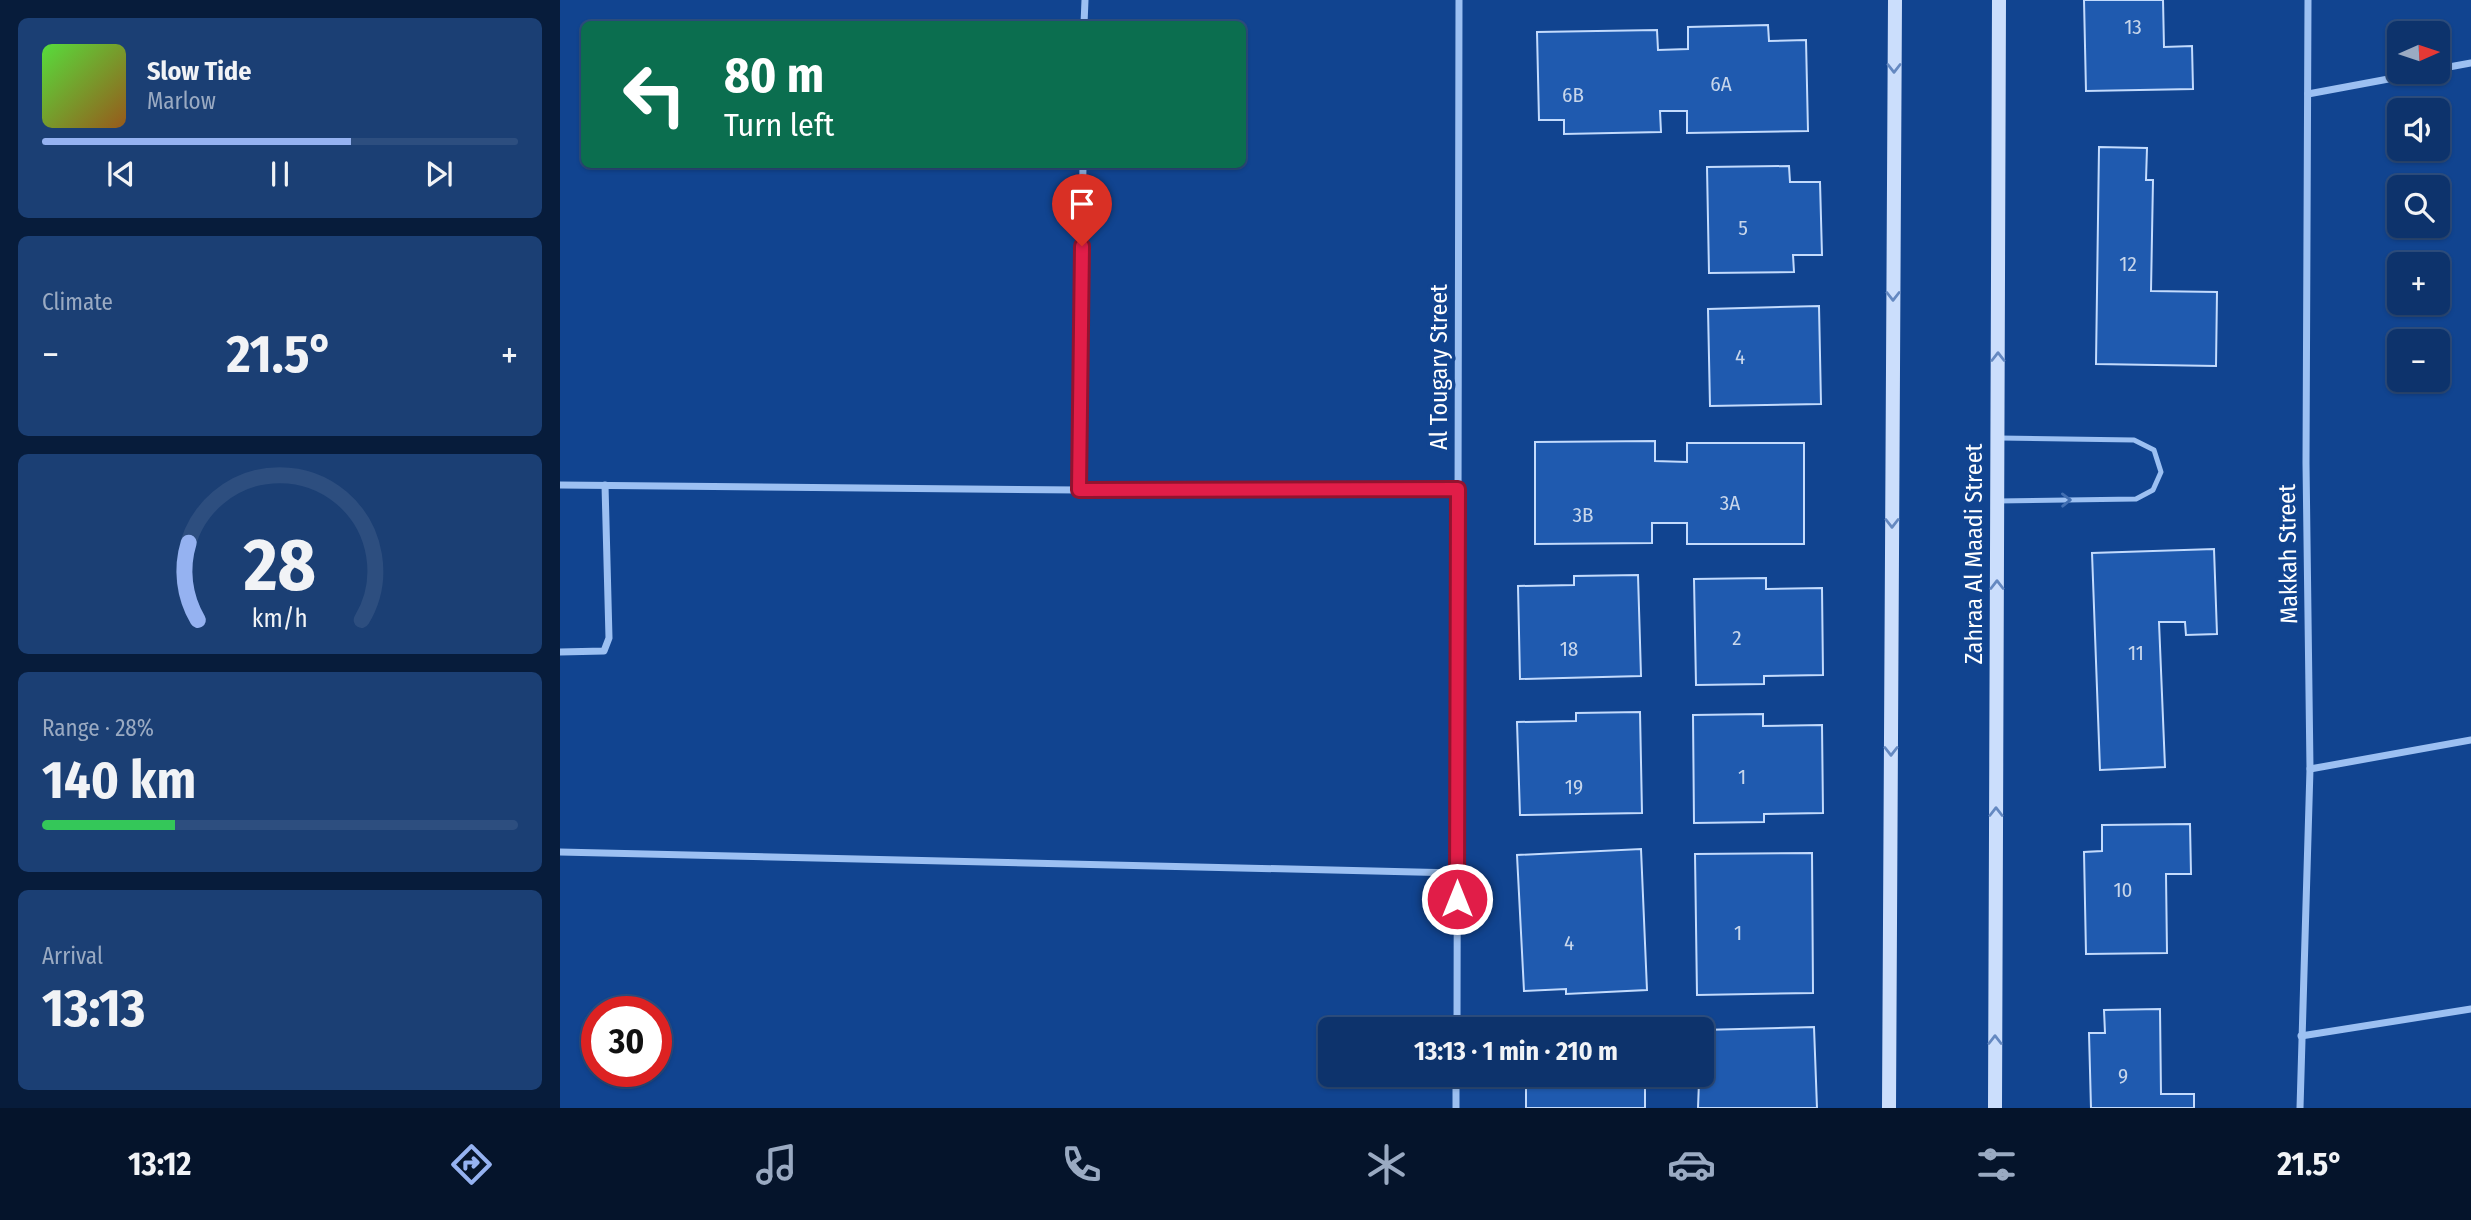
<!DOCTYPE html>
<meta charset="utf-8">
<style>
body{margin:0;font-family:"Fira Sans Condensed",sans-serif;background:#1b3f74;color:#f1f3f6;height:100vh;display:flex;flex-direction:column;font-size:26px;white-space:nowrap}
*{box-sizing:border-box;margin:0}
p{font-size:23px;color:#9aaac2}
.icon{flex:none;width:38px;height:38px;fill:none;stroke:currentColor;stroke-width:2;stroke-linecap:round;stroke-linejoin:round}
.map{position:relative;flex:1;overflow:hidden}
.details{display:flex;flex-direction:column;gap:18px;padding:18px;background:#071c3b;width:560px}
.details>*{flex:none}
.hud{position:absolute;left:21px;top:21px;width:665px;height:147px;border-radius:10px;box-shadow:0 2px 5px #0004,0 0 0 2px #2d4e7f;background:#0b6e4f;color:#fff;overflow:hidden}
.needle{width:46px;rotate:87deg}
.tools{position:absolute;left:1827px;top:21px;display:grid;gap:14px}
.tools a{display:grid;place-items:center;width:63px;height:63px;border-radius:10px;background:#0d336c;box-shadow:0 2px 5px #0004,0 0 0 2px #2d4e7f;font-size:35px}
.speed{position:absolute;left:21px;top:996px;display:flex;gap:14px;font-size:35px;font-weight:700;text-align:center}
.speed>*{display:grid;place-content:center;width:91px;height:91px;border-radius:50%;background:#0d336c;box-shadow:0 2px 5px #0004,0 0 0 2px #2d4e7f;line-height:1}
.speed .limit{border:10px solid #d22;background:#fff;color:#111}
.pin{position:absolute;display:grid;place-items:center;width:60px;height:60px;color:#fff;margin:-72px -30px;border-radius:50% 50% 50% 0;rotate:-45deg;box-shadow:0 0 7px #0007}
.pin .icon{rotate:45deg}
.me{position:absolute;width:77px;margin:-38px;rotate:0deg;stroke-linejoin:round;filter:drop-shadow(0 0 5px #0008)}
.turn{display:flex;align-items:center;gap:24px;height:147px;padding:0 28px;font-size:32px}
.turn .icon{width:91px;height:91px;stroke-width:2.5}
.turn b{display:block;font-size:49px;line-height:60px}
.big{font-size:52px;font-weight:700;line-height:1.1}
.details .card{flex:1;display:flex;flex-direction:column;justify-content:center;gap:10px;min-width:0;padding:0 24px;border-radius:10px;background:#1b3f74}
.details .dial{align-items:center;gap:0}
.dial svg{height:182px;overflow:visible;fill:none;stroke:#2d4e7f;stroke-width:7;stroke-linecap:round;text-anchor:middle}
.dial text{fill:#f1f3f6;stroke:none}
.song{display:flex;align-items:center;gap:21px}
.cover{width:84px;height:84px;border-radius:10px;background:linear-gradient(135deg,hsl(110 70% 55%),hsl(30 70% 35%))}
.played{height:7px;border-radius:4px;background:linear-gradient(90deg,#95b2f1 65%,#2d4e7f 65%)}
.keys{display:flex;justify-content:space-around;direction:ltr}
.heat{display:flex;justify-content:space-between;align-items:center;font-size:38px;direction:ltr}
.charge{height:10px;border-radius:5px;background:linear-gradient(90deg,#34c759 28%,#2d4e7f 0)}
.trip{position:absolute;left:758px;top:1017px;width:396px;height:70px;border-radius:10px;background:#0d336c;box-shadow:0 2px 5px #0004,0 0 0 2px #2d4e7f;font-weight:700;line-height:70px;text-align:center}
.tabs{display:flex;height:112px;justify-content:space-around;align-items:center;background:#05142b;color:#9aaac2}
.tabs .icon{width:49px;height:49px}
.tabs .on{color:#95b2f1}
.tabs b{font-size:32px;color:#f1f3f6}
main{display:flex;flex:1;min-height:0}
.map>svg:first-child{display:block}
.building{fill:#1f5aaf;stroke:#c3dbfd;stroke-width:2}
.lines{fill:none;stroke-linecap:round;stroke-linejoin:round}
.service{stroke:#9cc0f2;stroke-width:5}
.minor{stroke:#9cc0f2;stroke-width:7}
.secondary{stroke:#cbdefc;stroke-width:14}
.oneway{stroke:#6589c1}
.oneway2{stroke:#426fb2}
.route-casing{stroke:#92132f;stroke-width:18}
.route{stroke:#e11d48;stroke-width:12}
.labels{text-anchor:middle;stroke-width:7;stroke-linejoin:round;paint-order:stroke}
.number-label{font-size:21px;fill:#c7d6eb}
.street-label{font-size:24px;fill:#fff;stroke:#114490}
</style>
<main>
<section class="details">
<div class="card">
<div class="song"><i class="cover"></i><div><b>Slow Tide</b><p>Marlow</p></div></div>
<div class="played"></div>
<div class="keys"><svg class="icon" aria-label="previous" viewBox="0 0 24 24"><path d="M18 5L8 12l10 7zM5 5v14"/></svg><svg class="icon" aria-label="pause" viewBox="0 0 24 24"><path d="M8 5v14M16 5v14"/></svg><svg class="icon" aria-label="next" viewBox="0 0 24 24"><path d="M6 5l10 7-10 7zM19 5v14"/></svg></div>
</div>
<div class="card"><p>Climate</p>
<div class="heat"><a>−</a><b class="big">21.5°</b><a>+</a></div>
</div>
<div class="card dial"><svg viewBox="0 0 100 80">
<path d="M14 69A42 42 0 1 1 86 69"/>
<path d="M14 69A42 42 0 0 1 10 35" stroke="#95b2f1"/>
<text x="50" y="56" font-size="32" font-weight="700">28</text>
<text x="50" y="72" font-size="11">km/h</text>
</svg></div>
<div class="card"><p>Range · 28%</p><b class="big">140 km</b><div class="charge"></div></div>
<div class="card"><p>Arrival</p><b class="big">13:13</b></div>
</section>
<div class="map">
<svg width="1911" height="1108" viewBox="0 0 1911 1108">
<rect width="100%" height="100%" fill="#114490"/>
<g class="building">
<polygon points="1524,0 1603,0 1604,47 1632,46 1633,89 1526,91"/>
<polygon points="1208,25 1209,41 1246,40 1248,131 1127,133 1127,111 1100,111 1101,132 1004,134 1004,120 979,120 977,32 1097,30 1098,50 1128,49 1128,27"/>
<polygon points="1539,147 1587,148 1586,180 1593,180 1591,291 1657,292 1656,366 1536,364"/>
<polygon points="1229,166 1230,182 1260,182 1262,255 1233,255 1234,272 1149,273 1147,167"/>
<polygon points="1259,306 1261,404 1150,406 1148,309"/>
<polygon points="1095,441 1095,461 1127,462 1127,443 1244,443 1244,544 1127,544 1127,523 1092,523 1092,543 975,544 975,442"/>
<polygon points="1654,549 1657,634 1626,635 1625,622 1599,622 1605,767 1540,770 1532,553"/>
<polygon points="1078,575 1081,676 960,679 958,586 1014,585 1014,576"/>
<polygon points="1206,578 1206,589 1262,588 1263,675 1204,676 1204,684 1136,685 1134,579"/>
<polygon points="1080,712 1082,813 960,815 957,722 1016,721 1016,713"/>
<polygon points="1203,714 1203,726 1262,725 1263,813 1204,814 1204,822 1134,823 1133,715"/>
<polygon points="1630,824 1631,874 1606,874 1607,953 1526,954 1524,852 1542,851 1542,825"/>
<polygon points="1081,849 1087,990 1006,994 1006,989 964,991 957,855"/>
<polygon points="1252,853 1253,993 1137,995 1135,854"/>
<polygon points="1600,1009 1601,1094 1634,1094 1634,1108 1531,1108 1529,1033 1545,1033 1544,1010"/>
<rect x="966" y="1026" width="119" height="3"/>
<polygon points="1254,1027 1257,1108 1138,1108 1141,1030"/>
<rect x="966" y="1074" width="119" height="34"/>
</g>
<g class="lines">
<polyline class="service" points="1437,501 1576,499 1593,490 1601,472 1594,450 1574,440 1440,438"/>
<g class="minor">
<polyline points="524,24 525,0"/>
<polyline points="1878,69 1911,63"/>
<polyline points="1748,94 1866,72"/>
<polyline points="0,485 519,490 898,489"/>
<polyline points="519,490 523,164"/>
<polyline points="0,652 44,651 49,638 45,485"/>
<polyline points="1750,769 1911,740"/>
<polyline points="0,852 897,873"/>
<polyline points="897,1029 899,0"/>
<polyline points="1741,1036 1911,1009"/>
<polyline points="896,1108 896,1074"/>
<polyline points="1740,1108 1750,769 1746,463 1748,0"/>
</g>
<g class="secondary">
<polyline points="1329,1108 1335,0"/>
<polyline points="1435,1108 1439,0"/>
</g>
</g>
<defs><path id="oneway-chevron" d="M-2-3.5L2.5 0L-2 3.5" fill="none" stroke-width="1.6" stroke-linecap="round" stroke-linejoin="round" transform="scale(1.75)"/></defs>
<g class="oneway">
<use href="#oneway-chevron" transform="translate(1334 68) rotate(90)"/>
<use href="#oneway-chevron" transform="translate(1333 296) rotate(90)"/>
<use href="#oneway-chevron" transform="translate(1438 357) rotate(-90)"/>
<use href="#oneway-chevron" transform="translate(1332 523) rotate(90)"/>
<use href="#oneway-chevron" transform="translate(1437 585) rotate(-90)"/>
<use href="#oneway-chevron" transform="translate(1331 751) rotate(90)"/>
<use href="#oneway-chevron" transform="translate(1436 812) rotate(-90)"/>
<use href="#oneway-chevron" transform="translate(1435 1040) rotate(-90)"/>
</g>
<use class="oneway2" href="#oneway-chevron" transform="translate(1506 500) rotate(-1)"/>
<g class="lines">
<g class="route-casing">
<polyline id="route" points="522,246 519,490 898,489 897,899"/>
</g>
<use href="#route" class="route"/>
</g>
<g class="labels">
<g class="number-label">
<text x="1573" y="34">13</text>
<text x="1161" y="91">6A</text>
<text x="1013" y="102">6B</text>
<text x="1183" y="235">5</text>
<text x="1568" y="271">12</text>
<text x="1180" y="364">4</text>
<text x="1170" y="510">3A</text>
<text x="1023" y="522">3B</text>
<text x="1177" y="645">2</text>
<text x="1009" y="656">18</text>
<text x="1576" y="660">11</text>
<text x="1182" y="784">1</text>
<text x="1014" y="794">19</text>
<text x="1563" y="897">10</text>
<text x="1178" y="940">1</text>
<text x="1009" y="950">4</text>
<text x="1563" y="1083">9</text>
</g>
<g class="street-label">
<text transform="translate(879 367) rotate(-90)" y="8">Al Tougary Street</text>
<text transform="translate(1414 554) rotate(-90)" y="8">Zahraa Al Maadi Street</text>
<text transform="translate(1728 554) rotate(-91)" y="8">Makkah Street</text>
</g>
</g>
</svg>
<div class="tools">
<a><svg class="needle" viewBox="-14 -14 28 28"><path d="M0-13l5 13h-10z" fill="#e53935"/><path d="M0 13l5-13h-10z" fill="#9aaac2"/></svg></a>
<a><svg class="icon" aria-label="sound" viewBox="0 0 24 24"><path d="M4 9h4l5-4v14l-5-4H4zM17 9q2 3 0 6"/></svg></a>
<a><svg class="icon" aria-label="search" viewBox="0 0 24 24"><circle cx="10" cy="10" r="6"/><path d="M15 15l6 6"/></svg></a>
<a>+</a>
<a>−</a>
</div>
<div class="speed"><div class="limit">30</div></div>
<div class="pin" style="left:522px;top:246px;background:#d93025"><svg class="icon" aria-label="arrive" viewBox="0 0 24 24"><path d="M6 21V4h12l-3 4 3 4H6"/></svg></div>
<svg class="me" style="left:897px;top:899px" viewBox="-20 -20 40 40"><circle r="17" fill="#e11d48" stroke="#fff" stroke-width="3"/><path d="M0-11L8 9 0 5-8 9z" fill="#fff"/></svg>
<div class="trip">13:13 · 1 min · 210 m</div>
<div class="hud">
<div class="turn"><svg class="icon" aria-label="left" viewBox="0 0 24 24"><path d="M17 20v-9H6M10 6l-5 5 5 5"/></svg><div><b>80 m</b>Turn left</div></div>
</div>
</div>
</main>
<nav class="tabs">
<b>13:12</b>
<svg class="icon on" aria-label="directions" viewBox="0 0 24 24"><path d="M12 3l9 9-9 9-9-9zM9 14v-3h6M13 9l2 2-2 2"/></svg>
<svg class="icon" aria-label="music" viewBox="0 0 24 24"><path d="M9 18V5l10-2v13"/><circle cx="6" cy="18" r="3"/><circle cx="16" cy="16" r="3"/></svg>
<svg class="icon" aria-label="phone" viewBox="0 0 24 24"><path d="M5 4h4l2 5-3 2q2 4 5 5l2-3 5 2v4C11 20 4 13 5 4z"/></svg>
<svg class="icon" aria-label="climate" viewBox="0 0 24 24"><path d="M12 3v18M4 7l16 10M4 17L20 7"/></svg>
<svg class="icon" aria-label="car" viewBox="0 0 24 24"><path d="M5 17H2v-5l4-1 3-4h7l3 4 3 1v5h-3M9 17h6M6 11h13"/><circle cx="7" cy="17" r="2"/><circle cx="17" cy="17" r="2"/></svg>
<svg class="icon" aria-label="filters" viewBox="0 0 24 24"><path d="M4 7h16M4 17h16"/><circle cx="9" cy="7" r="2"/><circle cx="15" cy="17" r="2"/></svg>
<b>21.5°</b>
</nav>
